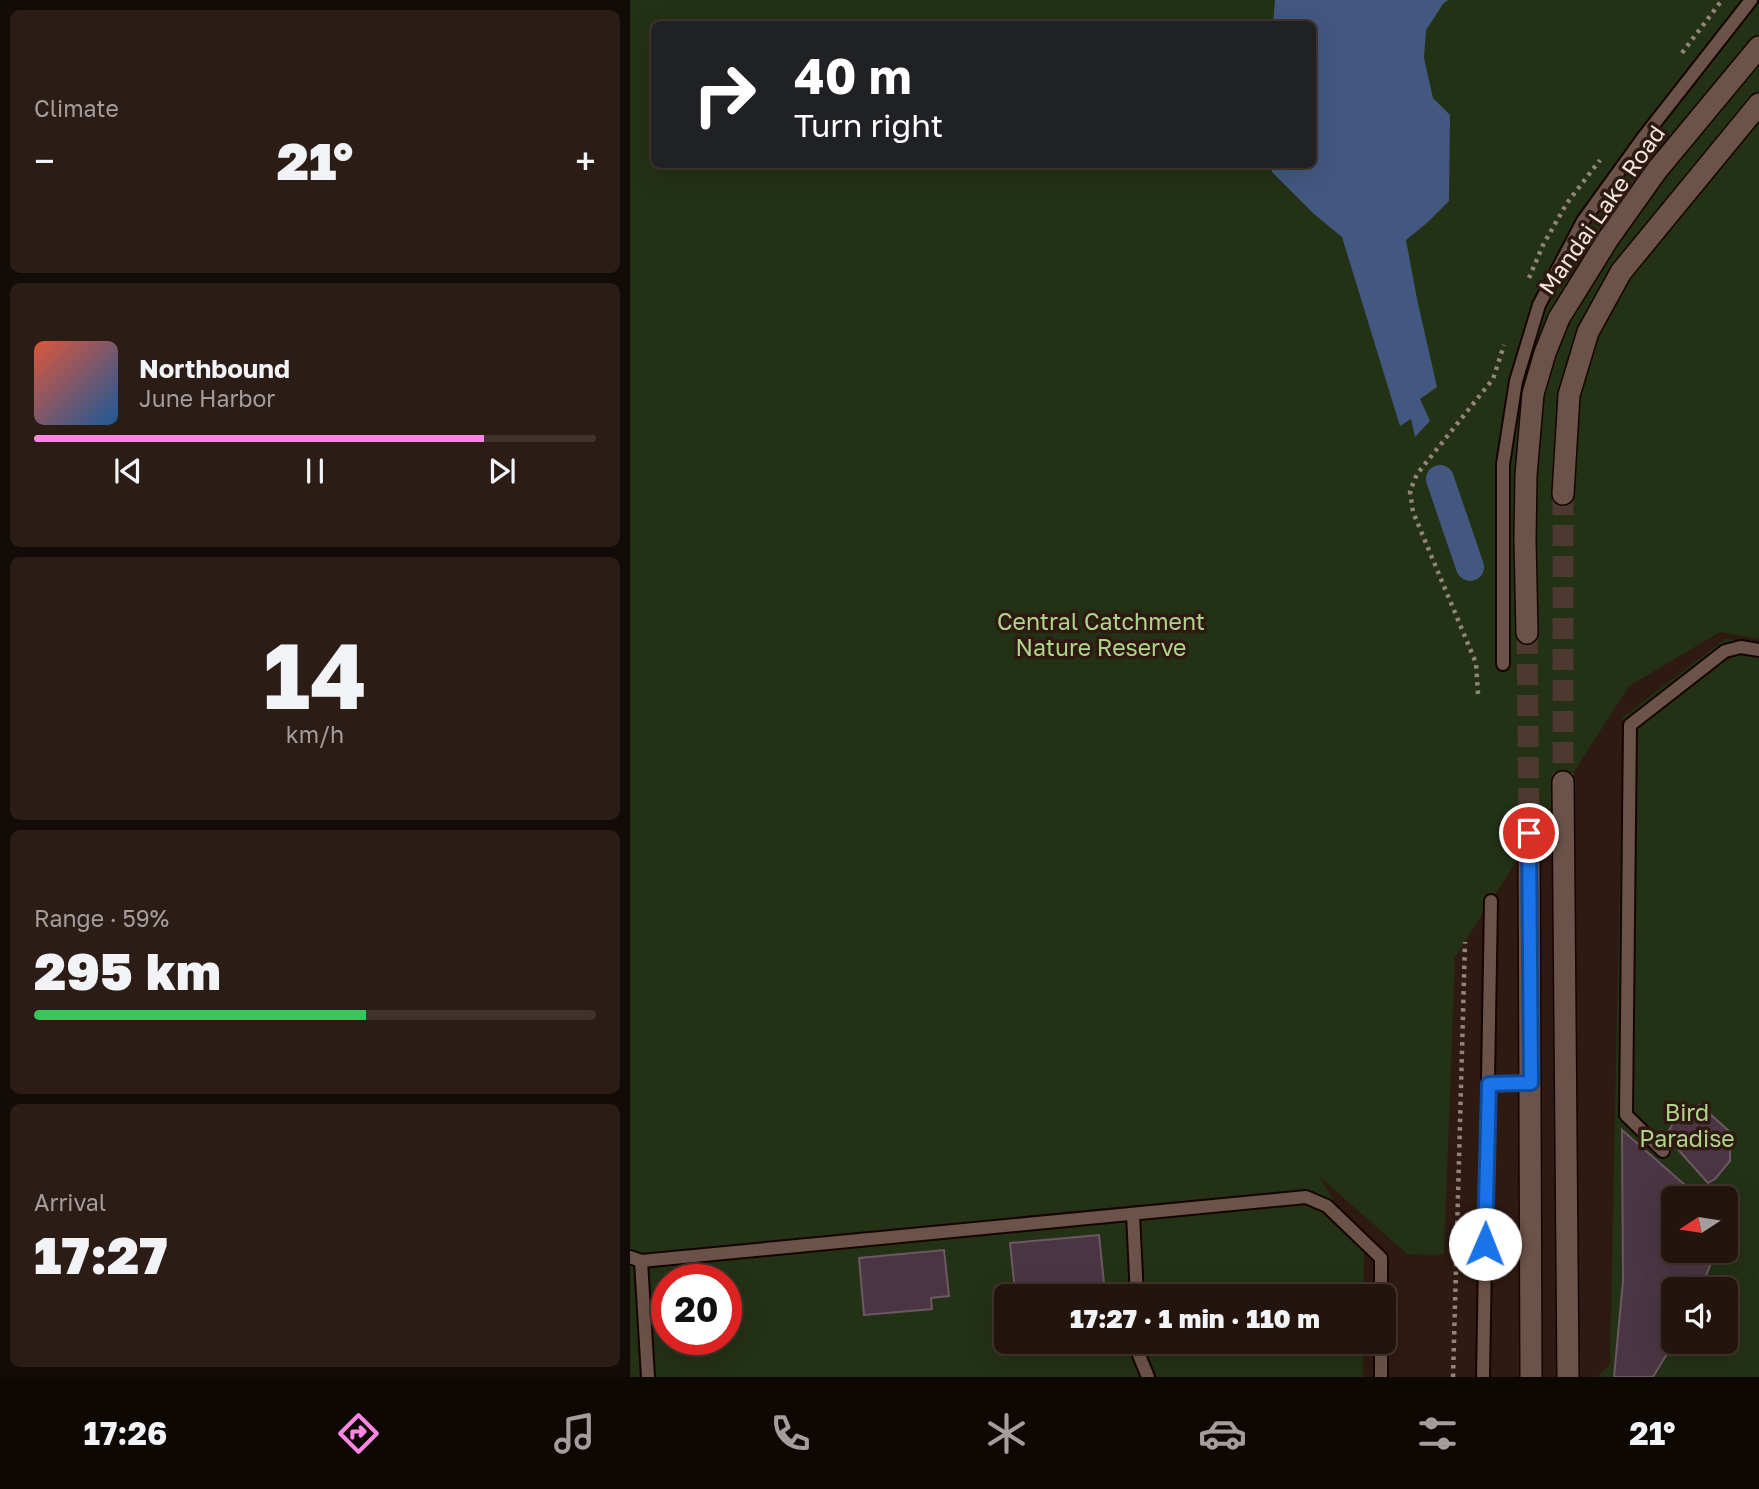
<!DOCTYPE html>
<meta charset="utf-8">
<style>
body{margin:0;font-family:"Golos Text",sans-serif;background:#2b1d16;color:#f1f3f6;height:100vh;display:flex;flex-direction:column;font-size:26px;white-space:nowrap}
*{box-sizing:border-box;margin:0}
p{font-size:23px;color:#a39e9d}
.icon{flex:none;width:38px;height:38px;fill:none;stroke:currentColor;stroke-width:2;stroke-linecap:round;stroke-linejoin:round}
.map{position:relative;flex:1;overflow:hidden}
.sheet{display:flex;flex-direction:column;gap:10px;padding:10px;background:#130b07;width:630px}
.sheet>*{flex:none}
.hud{position:absolute;left:21px;top:21px;width:665px;height:147px;border-radius:10px;box-shadow:0 7px 28px #0002,0 0 0 2px #40332e;background:#202124;color:#fff;overflow:hidden}
.needle{width:46px;rotate:258deg}
.tools{position:absolute;left:1031px;top:1186px;display:grid;gap:14px}
.tools a{display:grid;place-items:center;width:77px;height:77px;border-radius:10px;background:#23140d;box-shadow:0 7px 28px #0002,0 0 0 2px #40332e;font-size:35px}
.speed{position:absolute;left:21px;top:1264px;display:flex;gap:14px;font-size:35px;font-weight:700;text-align:center}
.speed>*{display:grid;place-content:center;width:91px;height:91px;border-radius:50%;background:#23140d;box-shadow:0 7px 28px #0002,0 0 0 2px #40332e;line-height:1}
.speed .limit{border:10px solid #d22;background:#fff;color:#111}
.pin{position:absolute;display:grid;place-items:center;width:60px;height:60px;color:#fff;margin:-30px;border:4px solid #fff;border-radius:50%;box-shadow:0 2px 7px #0007}
.me{position:absolute;width:77px;margin:-38px;rotate:1deg;stroke-linejoin:round;filter:drop-shadow(0 0 5px #0008)}
.turn{display:flex;align-items:center;gap:24px;height:147px;padding:0 28px;font-size:32px}
.turn .icon{width:91px;height:91px;stroke-width:2.5}
.turn b{display:block;font-size:49px;line-height:60px}
.big{font-size:52px;font-weight:800;line-height:1.1}
.sheet .card{flex:1;display:flex;flex-direction:column;justify-content:center;gap:10px;min-width:0;padding:0 24px;border-radius:10px;background:#2b1d16}
.sheet .dial{align-items:center;gap:0}
.dial b{font-size:91px;line-height:1}
.song{display:flex;align-items:center;gap:21px}
.cover{width:84px;height:84px;border-radius:10px;background:linear-gradient(135deg,hsl(10 70% 55%),hsl(210 70% 35%))}
.played{height:7px;border-radius:4px;background:linear-gradient(90deg,#fc86e3 80%,#40332e 80%)}
.keys{display:flex;justify-content:space-around;direction:ltr}
.heat{display:flex;justify-content:space-between;align-items:center;font-size:38px;direction:ltr}
.charge{height:10px;border-radius:5px;background:linear-gradient(90deg,#34c759 59%,#40332e 0)}
.trip{position:absolute;left:364px;top:1284px;width:402px;height:70px;border-radius:10px;background:#23140d;box-shadow:0 7px 28px #0002,0 0 0 2px #40332e;font-weight:800;line-height:70px;text-align:center}
.tabs{display:flex;height:112px;justify-content:space-around;align-items:center;background:#0e0805;color:#a39e9d}
.tabs .icon{width:49px;height:49px}
.tabs .active{color:#fc86e3}
.tabs b{font-size:32px;color:#f1f3f6}
main{display:flex;flex:1;min-height:0}
.map>svg:first-child{display:block}
.green{fill:#233115;fill-rule:evenodd}
.water{fill:#425881}
.lines{fill:none;stroke-linecap:round;stroke-linejoin:round}
.canal{stroke:#425881;stroke-width:28}
.building{fill:#4b3543;stroke:#6e5765;stroke-width:2}
.street-tunnel{stroke:#4d3930;stroke-width:21;stroke-dasharray:21 10;stroke-linecap:butt}
.lane-casing{stroke:#160401;stroke-width:16}
.street-casing{stroke:#160401;stroke-width:24}
.path{stroke:#95837b;stroke-width:4.5;stroke-dasharray:3.5 5;stroke-linecap:butt}
.lane{stroke:#6c5349;stroke-width:12}
.street{stroke:#6c5349;stroke-width:21}
.route-casing{stroke:#114b97;stroke-width:18}
.route{stroke:#1a73e8;stroke-width:12}
.labels{text-anchor:middle;stroke-width:7;stroke-linejoin:round;paint-order:stroke}
.street-label{font-size:23px;fill:#f5e6e0;stroke:#2f1a11}
.park-label{font-size:23px;fill:#afd58d;stroke:#2f1a11}
</style>
<main>
<section class="sheet">
<div class="card"><p>Climate</p>
<div class="heat"><a>−</a><b class="big">21°</b><a>+</a></div>
</div>
<div class="card">
<div class="song"><i class="cover"></i><div><b>Northbound</b><p>June Harbor</p></div></div>
<div class="played"></div>
<div class="keys"><svg class="icon" aria-label="previous" viewBox="0 0 24 24"><path d="M18 5L8 12l10 7zM5 5v14"/></svg><svg class="icon" aria-label="pause" viewBox="0 0 24 24"><path d="M8 5v14M16 5v14"/></svg><svg class="icon" aria-label="next" viewBox="0 0 24 24"><path d="M6 5l10 7-10 7zM19 5v14"/></svg></div>
</div>
<div class="card dial"><b>14</b><p>km/h</p></div>
<div class="card"><p>Range · 59%</p><b class="big">295 km</b><div class="charge"></div></div>
<div class="card"><p>Arrival</p><b class="big">17:27</b></div>
</section>
<div class="map">
<svg width="1129" height="1377" viewBox="0 0 1129 1377">
<rect width="100%" height="100%" fill="#2f1a11"/>
<g class="green">
<path d="M0,0H1129V639L1090,632L999,686L825,957L814,1255L777,1254L689,1176L734,1252L733,1297H376V1342H733V1377H0ZM24,24H682V164H24ZM37,1279H96V1339H37Z"/>
<path d="M1095,639L1129,644V1377H967L980,1364L993,717ZM1043,1199H1096V1251H1043ZM1043,1290H1096V1342H1043Z"/>
</g>
<polygon class="water" points="645,0 818,0 813,4 796,30 794,58 803,98 820,115 819,201 798,222 776,240 787,299 807,387 790,399 800,421 785,437 781,419 770,426 712,237 684,214 642,172 642,165 682,164 682,24 643,24"/>
<g class="lines">
<polyline class="canal" points="810,479 840,567"/>
</g>
<g class="building">
<polygon points="1070,1105 1100,1132 1100,1161 1085,1179 1078,1183 1036,1136 1048,1114"/>
<polygon points="992,1130 1071,1199 1043,1199 1043,1251 1086,1251 1070,1290 1043,1290 1044,1342 1023,1377 984,1377 993,1281"/>
<polygon points="469,1235 474,1283 467,1283 468,1297 406,1297 398,1290 385,1291 380,1243"/>
<polygon points="314,1250 319,1296 301,1298 302,1309 234,1315 229,1258"/>
</g>
<g class="lines">
<g class="street-tunnel">
<polyline points="933,494 933,782"/>
<polyline points="897,633 899,833"/>
</g>
<g class="lane-casing">
<g id="lane">
<polyline points="873,664 873,464 886,381 909,305 953,221 1013,138 1121,0"/>
<polyline points="859,1084 901,1083"/>
<polyline points="1033,1151 996,1115 1000,725 1095,651 1111,647 1129,650"/>
<polyline points="503,1214 507,1297"/>
<polyline points="0,1257 11,1261 676,1197 697,1206 751,1258 751,1297"/>
<polyline points="11,1261 18,1377"/>
<polyline points="509,1342 509,1355 518,1377"/>
<polyline points="751,1342 751,1377"/>
<polyline points="853,1377 861,901"/>
</g>
</g>
<g class="street-casing">
<g id="street">
<polyline points="933,494 939,395 958,332 991,272 1129,104"/>
<polyline points="897,633 895,540 896,475 903,394 915,353 929,318 978,239 1027,170 1129,47"/>
<polyline points="933,782 938,1377"/>
<polyline points="899,833 901,1377"/>
</g>
</g>
<g class="path">
<polyline points="1052,53 1092,0"/>
<polyline points="899,278 913,245 937,203 970,160"/>
<polyline points="848,694 846,663 783,512 780,491 787,474 863,379 874,345"/>
<polyline points="823,1377 835,942"/>
</g>
<use href="#lane" class="lane"/>
<use href="#street" class="street"/>
</g>
<g class="lines">
<g class="route-casing">
<polyline id="route" points="855,1244 859,1084 901,1083 899,833"/>
</g>
<use href="#route" class="route"/>
</g>
<g class="labels">
<g class="street-label">
<text transform="translate(972 210) rotate(-55)" y="8">Mandai Lake Road</text>
</g>
<g class="park-label">
<text x="471" y="630">Central Catchment<tspan x="471" dy="26">Nature Reserve</tspan></text>
<text x="1057" y="1121">Bird<tspan x="1057" dy="26">Paradise</tspan></text>
</g>
</g>
</svg>
<div class="tools">
<a><svg class="needle" viewBox="-14 -14 28 28"><path d="M0-13l5 13h-10z" fill="#e53935"/><path d="M0 13l5-13h-10z" fill="#a39e9d"/></svg></a>
<a><svg class="icon" aria-label="sound" viewBox="0 0 24 24"><path d="M4 9h4l5-4v14l-5-4H4zM17 9q2 3 0 6"/></svg></a>
</div>
<div class="speed"><div class="limit">20</div></div>
<div class="pin" style="left:899px;top:833px;background:#d93025"><svg class="icon" aria-label="arrive" viewBox="0 0 24 24"><path d="M6 21V4h12l-3 4 3 4H6"/></svg></div>
<svg class="me" style="left:855px;top:1244px" viewBox="-20 -20 40 40"><circle r="19" fill="#fff"/><path d="M0-13L10 11 0 6-10 11z" fill="#1a73e8"/></svg>
<div class="trip">17:27 · 1 min · 110 m</div>
<div class="hud">
<div class="turn"><svg class="icon" aria-label="right" viewBox="0 0 24 24"><path d="M7 20v-9h11M14 6l5 5-5 5"/></svg><div><b>40 m</b>Turn right</div></div>
</div>
</div>
</main>
<nav class="tabs">
<b>17:26</b>
<svg class="icon active" aria-label="directions" viewBox="0 0 24 24"><path d="M12 3l9 9-9 9-9-9zM9 14v-3h6M13 9l2 2-2 2"/></svg>
<svg class="icon" aria-label="music" viewBox="0 0 24 24"><path d="M9 18V5l10-2v13"/><circle cx="6" cy="18" r="3"/><circle cx="16" cy="16" r="3"/></svg>
<svg class="icon" aria-label="phone" viewBox="0 0 24 24"><path d="M5 4h4l2 5-3 2q2 4 5 5l2-3 5 2v4C11 20 4 13 5 4z"/></svg>
<svg class="icon" aria-label="climate" viewBox="0 0 24 24"><path d="M12 3v18M4 7l16 10M4 17L20 7"/></svg>
<svg class="icon" aria-label="car" viewBox="0 0 24 24"><path d="M5 17H2v-5l4-1 3-4h7l3 4 3 1v5h-3M9 17h6M6 11h13"/><circle cx="7" cy="17" r="2"/><circle cx="17" cy="17" r="2"/></svg>
<svg class="icon" aria-label="filters" viewBox="0 0 24 24"><path d="M4 7h16M4 17h16"/><circle cx="9" cy="7" r="2"/><circle cx="15" cy="17" r="2"/></svg>
<b>21°</b>
</nav>
